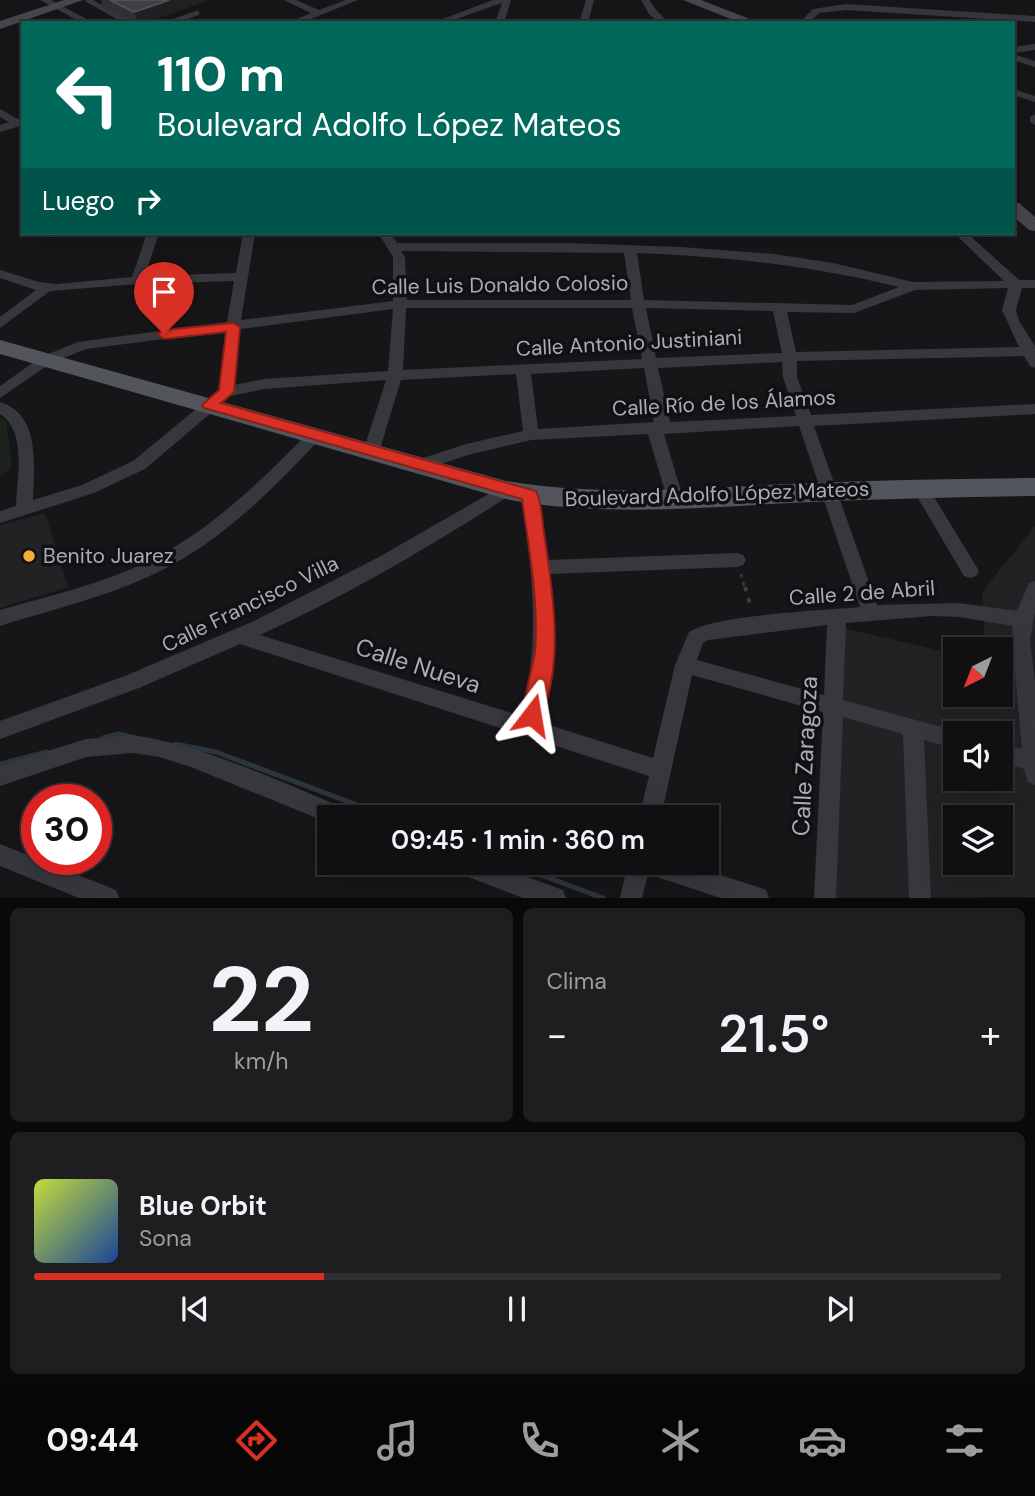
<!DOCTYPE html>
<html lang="es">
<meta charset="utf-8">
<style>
body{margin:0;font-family:"DM Sans",sans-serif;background:#1e1e20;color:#f1f3f6;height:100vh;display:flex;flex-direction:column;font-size:26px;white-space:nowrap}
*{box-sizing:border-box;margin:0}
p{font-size:23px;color:#9c9d9f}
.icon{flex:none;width:38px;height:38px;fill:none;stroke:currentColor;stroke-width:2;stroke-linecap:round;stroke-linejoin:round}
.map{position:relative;height:898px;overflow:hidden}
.panel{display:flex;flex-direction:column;gap:10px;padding:10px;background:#09090a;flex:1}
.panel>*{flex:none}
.top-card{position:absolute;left:21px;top:21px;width:994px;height:214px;border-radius:0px;box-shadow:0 7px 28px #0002,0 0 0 2px #303032;background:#00695c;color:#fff;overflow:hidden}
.needle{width:46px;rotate:222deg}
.controls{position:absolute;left:943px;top:637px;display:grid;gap:14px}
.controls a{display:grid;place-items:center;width:70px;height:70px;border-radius:0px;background:#101012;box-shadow:0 7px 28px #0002,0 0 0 2px #303032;font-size:35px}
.speed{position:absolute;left:21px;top:784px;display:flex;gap:14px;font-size:35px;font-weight:700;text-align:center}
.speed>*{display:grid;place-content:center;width:91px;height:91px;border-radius:50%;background:#101012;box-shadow:0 7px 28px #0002,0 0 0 2px #303032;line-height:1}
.speed .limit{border:10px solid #d22;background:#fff;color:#111}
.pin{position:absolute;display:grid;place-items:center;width:60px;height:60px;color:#fff;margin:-72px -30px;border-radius:50% 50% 50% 0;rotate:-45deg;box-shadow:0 0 7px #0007}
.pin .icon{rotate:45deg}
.me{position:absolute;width:77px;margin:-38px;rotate:14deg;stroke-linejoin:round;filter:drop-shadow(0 0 5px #0008)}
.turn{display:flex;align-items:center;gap:24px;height:147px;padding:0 21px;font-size:32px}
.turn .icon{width:91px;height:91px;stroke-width:2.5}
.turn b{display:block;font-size:49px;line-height:60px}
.then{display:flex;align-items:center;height:66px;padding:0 21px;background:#0003;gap:14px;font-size:26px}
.big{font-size:52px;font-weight:600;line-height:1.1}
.panel .widget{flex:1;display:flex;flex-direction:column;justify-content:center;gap:10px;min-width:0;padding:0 24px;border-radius:10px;background:#1e1e20}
.panel .dial{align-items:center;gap:0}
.dial b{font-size:91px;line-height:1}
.song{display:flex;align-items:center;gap:21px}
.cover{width:84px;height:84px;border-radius:10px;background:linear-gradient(135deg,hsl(70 70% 55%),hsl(220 70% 35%))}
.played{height:7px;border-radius:4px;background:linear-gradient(90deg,#d93025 30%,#303032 30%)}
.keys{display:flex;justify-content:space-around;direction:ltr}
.heat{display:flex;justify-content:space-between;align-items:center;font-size:38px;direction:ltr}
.panel .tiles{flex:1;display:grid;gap:10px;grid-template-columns:1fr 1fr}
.widget:last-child{grid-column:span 2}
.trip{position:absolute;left:317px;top:805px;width:402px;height:70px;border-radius:0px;background:#101012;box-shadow:0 7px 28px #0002,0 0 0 2px #303032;font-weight:600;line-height:70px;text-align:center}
.dock{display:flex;height:112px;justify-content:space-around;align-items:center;background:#060607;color:#9c9d9f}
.dock .icon{width:49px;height:49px}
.dock .current{color:#d93025}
.dock b{font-size:32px;color:#f1f3f6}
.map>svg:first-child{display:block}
.built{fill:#222225;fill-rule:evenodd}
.green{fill:#1c231d}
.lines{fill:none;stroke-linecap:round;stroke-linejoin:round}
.stream{stroke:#2c353c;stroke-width:5}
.path-far1{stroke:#3d3f44;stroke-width:2.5;stroke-dasharray:3.5 5;stroke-linecap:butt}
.path{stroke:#3d3f44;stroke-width:3.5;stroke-dasharray:4.5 7;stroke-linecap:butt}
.lane{stroke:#37383d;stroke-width:5}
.street{fill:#37383d;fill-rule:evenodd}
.secondary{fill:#45474d;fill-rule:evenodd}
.primary{fill:#53555c;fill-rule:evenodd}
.wall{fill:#323236}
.shaded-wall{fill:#212124}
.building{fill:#3f3f44;stroke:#4f5156;stroke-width:2}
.route{fill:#d93025;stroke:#8d1f18;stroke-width:2}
.poi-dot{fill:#f2b134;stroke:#111113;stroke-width:2.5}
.labels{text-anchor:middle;stroke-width:7;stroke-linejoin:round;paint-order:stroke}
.street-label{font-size:21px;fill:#a8adb8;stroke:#111113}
.poi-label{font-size:21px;fill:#a8adb8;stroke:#111113;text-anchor:start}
.near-street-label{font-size:24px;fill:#a8adb8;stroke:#111113}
</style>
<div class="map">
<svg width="1035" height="898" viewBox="0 0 1035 898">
<rect width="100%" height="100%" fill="#161618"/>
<g class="built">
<polygon points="45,513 68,587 0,608 0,525"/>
<path d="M1035,526V897L816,898L830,625L955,654L956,695H1001V649H985L982,592ZM956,733H1001V779H956ZM956,817H1001V863H956Z"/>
</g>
<polygon class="green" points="0,418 6,420 12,466 0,478"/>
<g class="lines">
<g class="stream">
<polyline points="103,738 119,734 132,737"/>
<polyline points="175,744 216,752 389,817"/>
<polyline points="0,764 47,752"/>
<polyline points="509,863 603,898"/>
</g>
<polyline class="path-far1" points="741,574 745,589"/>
<polyline class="path" points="745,587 751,608"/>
<g class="lane">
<polyline points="88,0 129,23"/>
<polyline points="169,23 197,13"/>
</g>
<g class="street">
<polygon points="40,0 51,0 94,23 82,23"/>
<polygon points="284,0 296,0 319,10 346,0 358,0 301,23 288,23 311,13"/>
<polygon points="493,0 511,0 504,23 495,23 502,3 445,23 432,23"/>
<polygon points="586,0 594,0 588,23 579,23"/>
<polygon points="641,0 649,0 656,10 669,23 659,23 649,14"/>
<polygon points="846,4 1035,16 1035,22 846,10 819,13 809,23 799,23 813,9"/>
<polygon points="1035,44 1035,50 1013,53 1013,47"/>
<polygon points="1013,54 1035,61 1035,67 1013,60"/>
<polygon points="1013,89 1035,96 1035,102 1013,95"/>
<polygon points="0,109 18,119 23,118 23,125 0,132 0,125 9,122 0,117"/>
<polygon points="1035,114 1035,125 1030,122 1030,117"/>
<path d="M147,233H159L145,276L236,273L243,233H255L241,320L393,301V257L378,233H390L397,243H569L681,247L774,254L833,263L913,282L1004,281L954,233H967L1019,280H1035V288H1022L1016,310L1019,321L1035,346V368L1030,366L1024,356L797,361V377L811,415L1035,404V414L814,426L877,605L959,603L1017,611L1029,583L1035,581V612L1030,640L1035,682V785L1028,782L1024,769L1001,762V744L1022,749L1012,640L1013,626L959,617L932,616L846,623L843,700L963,733H956V749L924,740L931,898H909L903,734L843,717L836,898H814L823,712L692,675L661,817H639L649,776L240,644L139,688L0,739V721L125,676L254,621L379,557L506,484L512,486L514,490L512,494C431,546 348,595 260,635L521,716C541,643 532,570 522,495L524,491H536L538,495L548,560L737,553L743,555L746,560L743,565L737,567L549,574C555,624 552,673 540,722L653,758L675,665L689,632C719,614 821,611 860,607L799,426L664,434L683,498L681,502H669L667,498L648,434L531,440L468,455L420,471L414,469L412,465L414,461L466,444L523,431L516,374L401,380L379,452L371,458L363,452L386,380L264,389L231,396L145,469L94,493L0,523V511L16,506C17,478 27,431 0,414V402C41,414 34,468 33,500L82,485L133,461L219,390L226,331L86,349L51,363L0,398V386L41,357L78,342L227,322L234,281L137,284L50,291L0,328V317L36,290L0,278V270L39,282L57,284L132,277ZM401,251L624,253L631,300H407L405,257ZM637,253C729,257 810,265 899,287L852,305L644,300ZM1008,288L1002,310L1019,347L796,352L787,312L854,313L915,290ZM406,308H632L642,359L403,370ZM646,308L773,311L782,353L656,358ZM393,309L388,371L264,379L234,385L240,329ZM782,362L783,377L796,416L670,422L658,368ZM644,368L654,422L538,429L531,374ZM827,625L824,695L697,660L703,643L708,640Z"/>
<path d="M314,431L322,436L319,440C272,490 221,542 158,572C108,597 53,609 0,626V610C49,596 101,584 147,562C210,531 260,482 309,432Z"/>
<polygon points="920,482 926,484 976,566 979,571 976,576 970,578 964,576 912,488 914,484"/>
<path d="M133,735C206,746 280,782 349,810L352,817H329V823L191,767L159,757L133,753L86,757L0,786V766L86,739Z"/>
<polygon points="0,844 116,890 119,898 79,898 0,866"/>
<polygon points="450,863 490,863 563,890 566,898 523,898 453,871"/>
<polygon points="628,863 682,863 758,887 766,890 769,898 721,898 648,874 642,898 620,898"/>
</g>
<g class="secondary">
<polygon points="64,0 83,0 0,29 0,21"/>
<polygon points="683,0 701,0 760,23 741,23"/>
<polygon points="1013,202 1019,203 1035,217 1035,231 1029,230 1013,216"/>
</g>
<path class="primary" d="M0,340L506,481C600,497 694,488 789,484C871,480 953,479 1035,478V496C953,497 871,499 789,503C694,508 600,517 506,499L0,354Z"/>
</g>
<polygon class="wall" points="101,0 209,0 143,23 134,23 103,7"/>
<polygon class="shaded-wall" points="169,0 209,0 143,23 137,23 134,12"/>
<polygon class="building" points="110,0 169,0 134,12"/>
<path class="route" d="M233,323L240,327L234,392L221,403L536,491C542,503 542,520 544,533C553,592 565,666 539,722L532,724L525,722C519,709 533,669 535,652C539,602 529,549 522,499L204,408L202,405L219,390L226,332L164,339L157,334L164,330Z"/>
<circle class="poi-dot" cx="29" cy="556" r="7"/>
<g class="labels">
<g class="street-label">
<text transform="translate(500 285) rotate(-1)" y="7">Calle Luis Donaldo Colosio</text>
<text transform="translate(629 343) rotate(-3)" y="7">Calle Antonio Justiniani</text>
<text transform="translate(724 403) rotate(-3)" y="7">Calle Río de los Álamos</text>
<text transform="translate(717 494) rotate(-2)" y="7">Boulevard Adolfo López Mateos</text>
<text transform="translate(862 593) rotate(-4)" y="7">Calle 2 de Abril</text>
<text transform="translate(250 604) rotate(-26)" y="7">Calle Francisco Villa</text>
</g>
<g class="poi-label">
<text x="43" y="563">Benito Juarez</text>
</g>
<g class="near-street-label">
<text transform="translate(418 666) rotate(18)" y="8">Calle Nueva</text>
<text transform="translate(805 756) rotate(-87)" y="8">Calle Zaragoza</text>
</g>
</g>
</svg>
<div class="controls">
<a><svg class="needle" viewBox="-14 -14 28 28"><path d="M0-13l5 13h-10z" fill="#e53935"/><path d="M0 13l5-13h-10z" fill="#9c9d9f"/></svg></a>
<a><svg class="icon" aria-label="sound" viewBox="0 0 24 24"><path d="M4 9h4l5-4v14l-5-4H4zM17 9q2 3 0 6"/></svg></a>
<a><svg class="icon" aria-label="layers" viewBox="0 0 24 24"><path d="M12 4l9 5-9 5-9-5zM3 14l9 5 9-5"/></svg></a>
</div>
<div class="speed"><div class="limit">30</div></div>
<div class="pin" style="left:164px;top:334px;background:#d93025"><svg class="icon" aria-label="arrive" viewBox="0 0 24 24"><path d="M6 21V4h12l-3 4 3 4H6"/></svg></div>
<svg class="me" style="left:532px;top:715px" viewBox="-20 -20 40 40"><path d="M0-17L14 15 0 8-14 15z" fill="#d93025" stroke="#fff" stroke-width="4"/></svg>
<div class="trip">09:45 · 1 min · 360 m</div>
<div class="top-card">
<div class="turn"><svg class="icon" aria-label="left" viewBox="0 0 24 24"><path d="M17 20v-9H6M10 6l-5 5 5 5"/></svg><div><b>110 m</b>Boulevard Adolfo López Mateos</div></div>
<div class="then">Luego<svg class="icon" aria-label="right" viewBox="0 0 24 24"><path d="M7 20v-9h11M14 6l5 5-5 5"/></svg></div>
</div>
</div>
<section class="panel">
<div class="tiles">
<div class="widget dial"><b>22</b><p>km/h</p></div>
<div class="widget"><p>Clima</p>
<div class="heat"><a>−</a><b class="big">21.5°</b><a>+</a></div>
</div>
<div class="widget">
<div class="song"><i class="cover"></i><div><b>Blue Orbit</b><p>Sona</p></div></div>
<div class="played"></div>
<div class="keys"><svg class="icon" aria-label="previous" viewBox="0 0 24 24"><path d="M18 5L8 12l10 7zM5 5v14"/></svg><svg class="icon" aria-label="pause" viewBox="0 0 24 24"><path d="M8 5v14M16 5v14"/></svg><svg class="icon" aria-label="next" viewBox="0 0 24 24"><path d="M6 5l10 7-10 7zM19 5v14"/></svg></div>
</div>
</div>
</section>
<nav class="dock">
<b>09:44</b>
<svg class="icon current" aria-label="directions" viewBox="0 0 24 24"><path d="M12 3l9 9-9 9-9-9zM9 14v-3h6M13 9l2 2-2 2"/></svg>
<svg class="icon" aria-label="music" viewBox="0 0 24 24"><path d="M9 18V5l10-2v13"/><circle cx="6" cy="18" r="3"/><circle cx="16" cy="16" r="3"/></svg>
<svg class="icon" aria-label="phone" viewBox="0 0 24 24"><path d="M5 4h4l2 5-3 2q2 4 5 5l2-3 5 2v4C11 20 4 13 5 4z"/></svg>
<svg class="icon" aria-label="climate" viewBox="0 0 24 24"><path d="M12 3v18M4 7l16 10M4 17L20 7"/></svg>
<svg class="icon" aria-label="car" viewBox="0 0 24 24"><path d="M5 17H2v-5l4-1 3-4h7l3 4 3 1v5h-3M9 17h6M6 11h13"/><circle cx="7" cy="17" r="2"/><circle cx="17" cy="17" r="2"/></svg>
<svg class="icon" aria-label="filters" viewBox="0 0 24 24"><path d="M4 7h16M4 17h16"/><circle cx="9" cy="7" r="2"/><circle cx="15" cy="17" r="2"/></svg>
</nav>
